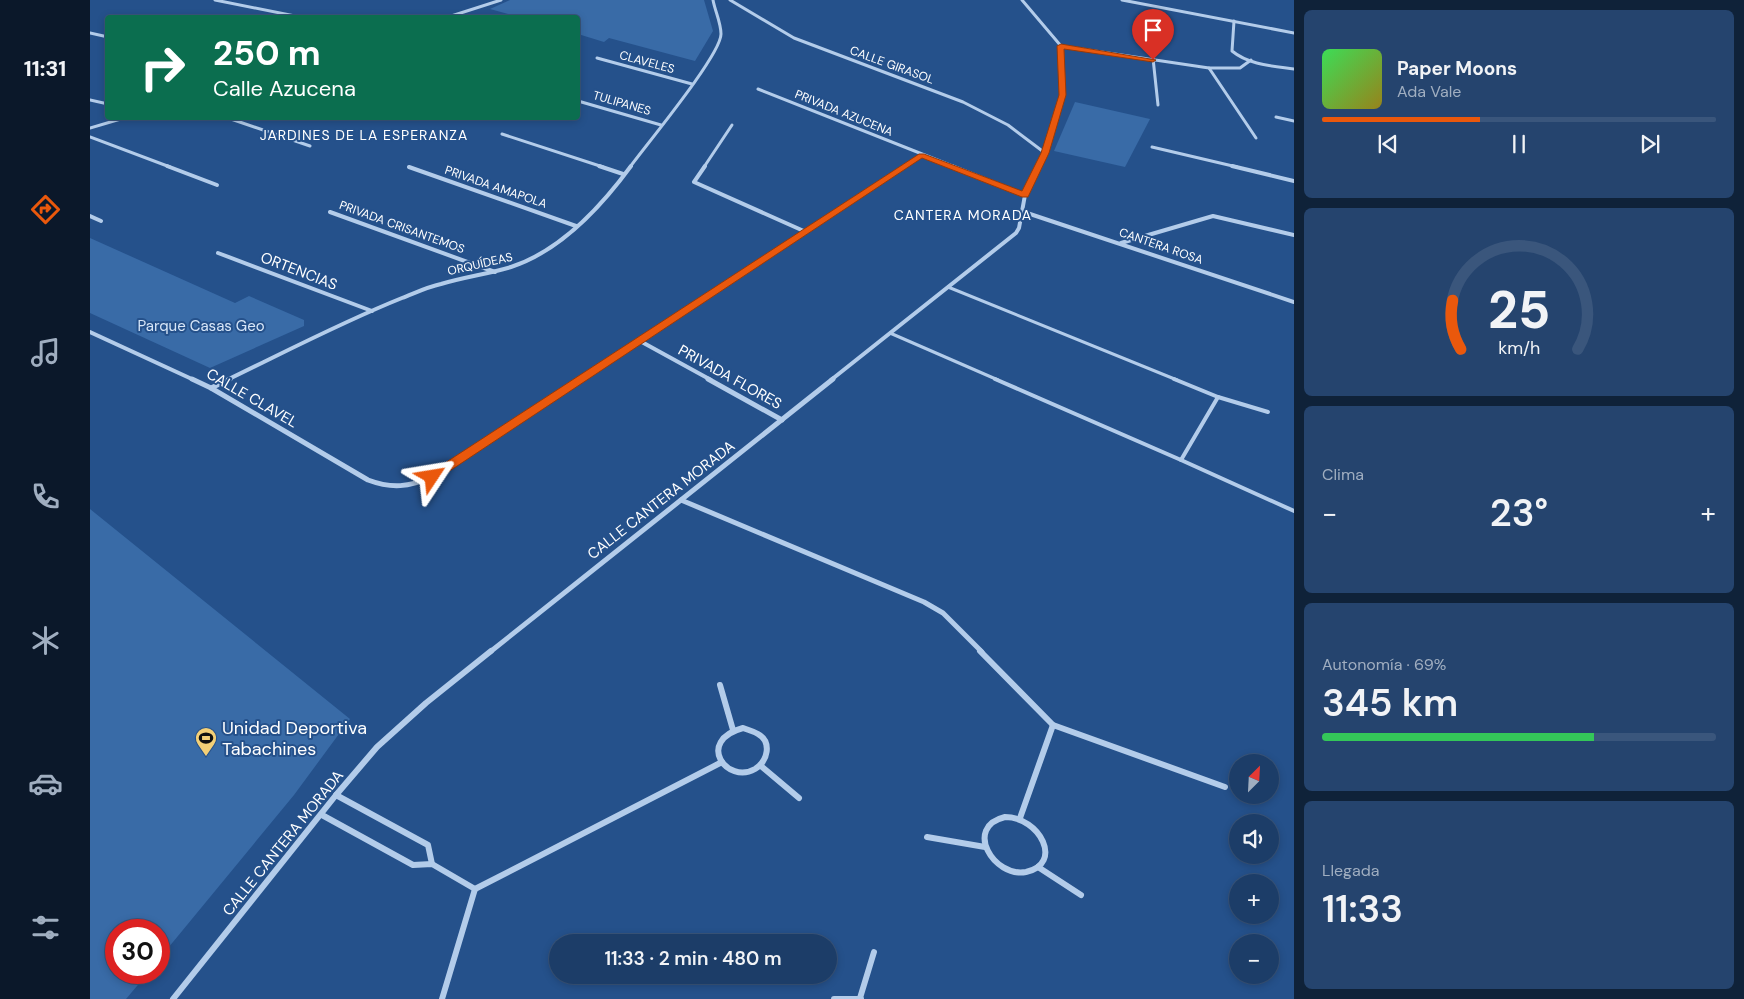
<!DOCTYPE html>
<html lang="es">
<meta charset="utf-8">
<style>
body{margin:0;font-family:"DM Sans",sans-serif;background:#25446e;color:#f1f3f6;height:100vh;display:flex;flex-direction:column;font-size:19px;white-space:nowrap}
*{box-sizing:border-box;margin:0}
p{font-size:16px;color:#a0aec0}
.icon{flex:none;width:28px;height:28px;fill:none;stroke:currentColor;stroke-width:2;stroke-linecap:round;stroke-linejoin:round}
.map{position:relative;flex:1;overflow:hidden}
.side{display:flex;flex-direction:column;gap:10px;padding:10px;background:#0f2239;width:450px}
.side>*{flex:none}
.guide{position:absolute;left:15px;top:15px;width:475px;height:105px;border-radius:5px;box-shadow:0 2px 8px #0003,0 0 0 1px #3a567c;background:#0b6e4f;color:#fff;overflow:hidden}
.needle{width:32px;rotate:24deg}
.tools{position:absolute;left:1139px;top:754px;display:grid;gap:10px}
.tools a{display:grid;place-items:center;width:50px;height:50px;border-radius:50%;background:#1c3d68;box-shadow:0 2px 8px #0003,0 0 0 1px #3a567c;font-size:25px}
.speed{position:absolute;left:15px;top:919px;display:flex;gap:10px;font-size:25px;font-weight:700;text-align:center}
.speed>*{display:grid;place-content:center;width:65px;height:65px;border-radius:50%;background:#1c3d68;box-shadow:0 2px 8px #0003,0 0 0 1px #3a567c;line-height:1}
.speed .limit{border:8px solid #d22;background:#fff;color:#111}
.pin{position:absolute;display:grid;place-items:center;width:42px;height:42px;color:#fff;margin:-51px -21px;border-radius:50% 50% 50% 0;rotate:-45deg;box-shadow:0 0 5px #0007}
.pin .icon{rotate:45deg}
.me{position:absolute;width:55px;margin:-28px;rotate:57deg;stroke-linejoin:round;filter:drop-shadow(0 0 4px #0008)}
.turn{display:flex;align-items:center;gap:18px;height:105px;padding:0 25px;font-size:22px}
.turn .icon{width:65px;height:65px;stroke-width:2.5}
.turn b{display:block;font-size:35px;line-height:42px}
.big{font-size:38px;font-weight:600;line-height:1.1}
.side .card{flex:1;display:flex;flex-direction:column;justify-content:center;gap:8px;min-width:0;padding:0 18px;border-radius:8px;background:#25446e}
.side .dial{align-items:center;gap:0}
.dial svg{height:130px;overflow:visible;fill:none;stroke:#3a567c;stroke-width:7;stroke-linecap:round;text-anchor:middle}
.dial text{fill:#f1f3f6;stroke:none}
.song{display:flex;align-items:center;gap:15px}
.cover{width:60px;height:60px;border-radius:8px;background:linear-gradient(135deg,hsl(130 70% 55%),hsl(50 70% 35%))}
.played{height:5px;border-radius:2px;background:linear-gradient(90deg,#ea580c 40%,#3a567c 40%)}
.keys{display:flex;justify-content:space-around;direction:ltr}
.heat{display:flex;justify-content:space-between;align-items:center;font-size:28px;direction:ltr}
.charge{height:8px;border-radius:4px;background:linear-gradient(90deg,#34c759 69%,#3a567c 0)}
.trip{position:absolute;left:459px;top:934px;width:288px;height:50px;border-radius:25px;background:#1c3d68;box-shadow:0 2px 8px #0003,0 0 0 1px #3a567c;font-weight:600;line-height:50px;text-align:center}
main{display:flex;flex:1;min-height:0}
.dock{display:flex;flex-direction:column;width:90px;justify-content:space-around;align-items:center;background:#0b182a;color:#a0aec0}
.dock .icon{width:35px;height:35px}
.dock .on{color:#ea580c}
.dock b{font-size:22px;color:#f1f3f6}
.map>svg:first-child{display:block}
.green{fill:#396ba7}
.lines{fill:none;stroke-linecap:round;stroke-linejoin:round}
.lane-far1{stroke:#b3ccea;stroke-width:3}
.lane{stroke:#b3ccea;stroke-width:4}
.street-far3{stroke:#b3ccea;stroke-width:3}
.street-far2{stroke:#b3ccea;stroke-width:4}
.street-far1{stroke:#b3ccea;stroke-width:5}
.street{stroke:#b3ccea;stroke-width:6}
.route{fill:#ea580c;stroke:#983908}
.labels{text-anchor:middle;stroke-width:4;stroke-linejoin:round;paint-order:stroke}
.far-street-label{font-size:12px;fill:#fff;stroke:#25518b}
.far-neighbourhood-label{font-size:14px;letter-spacing:1px;fill:#fff;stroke:#25518b}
.street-label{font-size:15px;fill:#fff;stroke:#25518b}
.park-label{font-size:15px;fill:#d7e6f8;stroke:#25518b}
.near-poi-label{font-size:18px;fill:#fff;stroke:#25518b;text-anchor:start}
</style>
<main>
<nav class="dock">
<b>11:31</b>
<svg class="icon on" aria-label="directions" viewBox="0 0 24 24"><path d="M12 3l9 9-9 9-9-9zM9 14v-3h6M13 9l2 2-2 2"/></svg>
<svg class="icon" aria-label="music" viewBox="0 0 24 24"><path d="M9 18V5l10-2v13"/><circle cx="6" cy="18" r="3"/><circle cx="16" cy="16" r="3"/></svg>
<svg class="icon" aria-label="phone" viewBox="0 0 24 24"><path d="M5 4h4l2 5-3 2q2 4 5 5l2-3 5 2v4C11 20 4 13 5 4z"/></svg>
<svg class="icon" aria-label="climate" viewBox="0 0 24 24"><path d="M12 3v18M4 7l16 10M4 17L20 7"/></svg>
<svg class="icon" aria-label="car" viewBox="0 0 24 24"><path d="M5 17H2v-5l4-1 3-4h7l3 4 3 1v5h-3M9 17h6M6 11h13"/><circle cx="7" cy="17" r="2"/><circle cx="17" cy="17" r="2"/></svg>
<svg class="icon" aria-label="filters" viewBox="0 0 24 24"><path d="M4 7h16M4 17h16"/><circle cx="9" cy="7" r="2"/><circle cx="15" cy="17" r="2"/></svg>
</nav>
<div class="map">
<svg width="1204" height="999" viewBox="0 0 1204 999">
<rect width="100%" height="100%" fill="#25518b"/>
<g class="green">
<polygon points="420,0 614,0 623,31 605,61 519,38 514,42 488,34 488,18 429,17 400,9"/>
<polygon points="985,102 1060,119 1035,167 964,151"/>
<polygon points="0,238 145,303 159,296 214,320 214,326 120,368 0,313"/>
<polygon points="0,509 260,719 204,795 69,959 69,930 26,930 26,972 58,973 36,999 0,999"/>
</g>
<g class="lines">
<g class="lane-far1">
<polyline points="858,287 1087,380"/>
<polyline points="800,333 908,380"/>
</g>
<g class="lane">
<polyline points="905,379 1091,460 1128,397 1084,379"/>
<polyline points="1128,397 1178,412"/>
<polyline points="1091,460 1204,511"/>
</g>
<g class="street-far3">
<polyline points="125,0 215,18"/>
<polyline points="640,0 704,38 873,102 918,125 955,153"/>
<polyline points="932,0 971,46 973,95 955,153 948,167"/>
<polyline points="1032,0 1204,33"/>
<polyline points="355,18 411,0"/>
<path d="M1144,21L1142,51C1159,65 1183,66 1204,69"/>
<polyline points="1060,30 1068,105"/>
<polyline points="0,33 18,37"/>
<polyline points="971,46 1119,68 1150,68 1161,60"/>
<polyline points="507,58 602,84"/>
<polyline points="1119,68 1166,138"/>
<polyline points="668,89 865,167"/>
<polyline points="0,100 18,104"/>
<polyline points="488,101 571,125"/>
<polyline points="1186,117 1204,121"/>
<polyline points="138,118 220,146"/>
<polyline points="0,128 34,118"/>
<polyline points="412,134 513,167"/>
<polyline points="0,137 80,167"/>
<polyline points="1062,147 1147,167"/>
<path d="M540,167C556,145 631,55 631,34C631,23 625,11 623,0"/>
<polyline points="614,167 642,125"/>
<polyline points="813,167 832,155"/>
</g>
<g class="street-far2">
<polyline points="77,166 127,185"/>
<polyline points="509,166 533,174"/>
<polyline points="615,166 604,182 716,232"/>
<polyline points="862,166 935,195"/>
<polyline points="1142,166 1204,181"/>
<polyline points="319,167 486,226"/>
<polyline points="931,211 1204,302"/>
<polyline points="240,212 405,272"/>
<polyline points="0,216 11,221"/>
<polyline points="1031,243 1123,216 1204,235"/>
<polyline points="128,253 282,311"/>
<polyline points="0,332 104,380"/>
<polyline points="550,341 621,380"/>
<path d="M137,380C195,352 252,322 312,298C325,293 337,287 351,284C374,277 398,274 421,267C470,251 511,207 541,166"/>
<polyline points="489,380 815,166"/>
<polyline points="741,380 926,233 929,228 935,195 949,166"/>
</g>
<g class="street-far1">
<path d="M102,379L121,388L278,480C302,489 319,487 342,477L491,379"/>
<polyline points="618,379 692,420"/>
<polyline points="121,388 140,379"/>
<polyline points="591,500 834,602 853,613 892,652"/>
<polyline points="400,652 743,379"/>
</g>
<g class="street">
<polyline points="890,651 963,725 1135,787"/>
<polyline points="630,685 643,730"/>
<path d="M653,728C658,730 663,731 668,734C682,742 678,761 665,769C637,785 605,741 653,728Z"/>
<polyline points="671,766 709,798"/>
<polyline points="246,795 338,845 342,864"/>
<polyline points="232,815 323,865 342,864 385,889"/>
<path d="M915,817C950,817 974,864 936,872C904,878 873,827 915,817Z"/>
<polyline points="930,818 963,725"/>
<polyline points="837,837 895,847"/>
<polyline points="948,867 991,895"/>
<polyline points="385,889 632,762"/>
<polyline points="770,998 784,952"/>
<polyline points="83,999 246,795 287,747 336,703 401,651"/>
<polyline points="352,999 385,889"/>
<polyline points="744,999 771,999"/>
</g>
</g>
<polygon class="route" points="971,44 1066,60 1063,62 974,49 976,95 959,153 938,197 932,197 832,158 346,480 338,480 336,477 338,474 829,154 834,154 932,191 951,153 969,95 967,46"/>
<defs>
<g id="stadium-pin" transform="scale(1.125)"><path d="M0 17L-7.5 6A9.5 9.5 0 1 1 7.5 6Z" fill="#f4d077" stroke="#25518b"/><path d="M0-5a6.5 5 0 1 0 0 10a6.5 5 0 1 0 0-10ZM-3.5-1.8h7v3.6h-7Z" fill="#111"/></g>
</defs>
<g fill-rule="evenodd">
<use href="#stadium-pin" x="116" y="738"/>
</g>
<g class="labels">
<g class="far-street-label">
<text transform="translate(557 62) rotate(15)" y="4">CLAVELES</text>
<text transform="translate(802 65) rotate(20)" y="4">CALLE GIRASOL</text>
<text transform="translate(532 103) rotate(16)" y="4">TULIPANES</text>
<text transform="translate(754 113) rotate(22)" y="4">PRIVADA AZUCENA</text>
<text transform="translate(406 187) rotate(19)" y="4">PRIVADA AMAPOLA</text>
<text transform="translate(312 227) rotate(20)" y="4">PRIVADA CRISANTEMOS</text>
<text transform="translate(1071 246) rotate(19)" y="4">CANTERA ROSA</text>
<text transform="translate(390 264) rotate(-13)" y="4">ORQUÍDEAS</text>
</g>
<g class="far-neighbourhood-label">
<text x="274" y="140">JARDINES DE LA ESPERANZA</text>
<text x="873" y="220">CANTERA MORADA</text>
</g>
<g class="street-label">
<text transform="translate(209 271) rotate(21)" y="5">ORTENCIAS</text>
<text transform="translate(640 377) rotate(29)" y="5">PRIVADA FLORES</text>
<text transform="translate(162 398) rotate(30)" y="5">CALLE CLAVEL</text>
<text transform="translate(571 500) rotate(-38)" y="5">CALLE CANTERA MORADA</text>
<text transform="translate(193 843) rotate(-51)" y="5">CALLE CANTERA MORADA</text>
</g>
<g class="park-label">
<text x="111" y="331">Parque Casas Geo</text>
</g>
<g class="near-poi-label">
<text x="132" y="734">Unidad Deportiva<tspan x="132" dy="21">Tabachines</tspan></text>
</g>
</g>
</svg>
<div class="tools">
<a><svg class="needle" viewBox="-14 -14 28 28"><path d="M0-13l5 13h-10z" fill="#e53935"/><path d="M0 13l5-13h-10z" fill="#a0aec0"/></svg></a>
<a><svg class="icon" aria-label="sound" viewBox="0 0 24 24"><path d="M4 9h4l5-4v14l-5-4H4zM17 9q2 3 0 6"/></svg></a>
<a>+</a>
<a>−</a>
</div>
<div class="speed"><div class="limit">30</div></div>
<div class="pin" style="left:1063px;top:60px;background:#d93025"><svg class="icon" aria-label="arrive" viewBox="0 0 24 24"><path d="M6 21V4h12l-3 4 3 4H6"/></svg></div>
<svg class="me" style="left:342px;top:477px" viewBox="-20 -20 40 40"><path d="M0-17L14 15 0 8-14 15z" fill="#ea580c" stroke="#fff" stroke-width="4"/></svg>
<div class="trip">11:33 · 2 min · 480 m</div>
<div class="guide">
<div class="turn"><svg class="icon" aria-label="right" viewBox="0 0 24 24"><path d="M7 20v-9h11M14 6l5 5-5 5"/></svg><div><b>250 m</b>Calle Azucena</div></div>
</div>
</div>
<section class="side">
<div class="card">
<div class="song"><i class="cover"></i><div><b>Paper Moons</b><p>Ada Vale</p></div></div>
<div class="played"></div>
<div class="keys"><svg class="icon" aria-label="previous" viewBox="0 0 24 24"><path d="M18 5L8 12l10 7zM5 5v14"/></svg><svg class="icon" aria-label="pause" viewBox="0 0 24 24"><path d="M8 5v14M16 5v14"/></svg><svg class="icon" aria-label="next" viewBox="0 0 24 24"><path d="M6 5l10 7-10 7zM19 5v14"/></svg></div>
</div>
<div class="card dial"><svg viewBox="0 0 100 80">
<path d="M14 69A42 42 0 1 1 86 69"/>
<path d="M14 69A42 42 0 0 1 9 39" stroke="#ea580c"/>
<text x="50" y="56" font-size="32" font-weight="700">25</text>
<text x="50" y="72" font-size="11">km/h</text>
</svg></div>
<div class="card"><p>Clima</p>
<div class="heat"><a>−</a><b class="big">23°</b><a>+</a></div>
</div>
<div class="card"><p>Autonomía · 69%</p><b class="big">345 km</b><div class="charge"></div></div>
<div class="card"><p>Llegada</p><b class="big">11:33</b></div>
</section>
</main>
